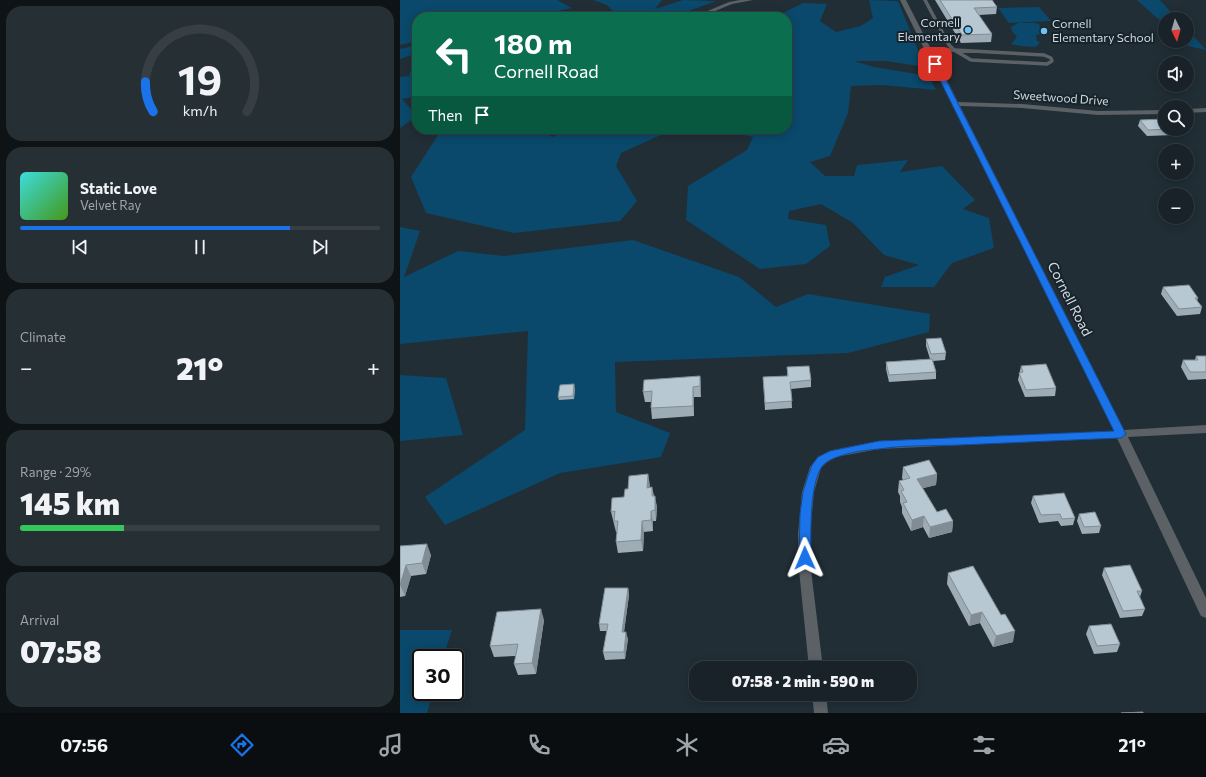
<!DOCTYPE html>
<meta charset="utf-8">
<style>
body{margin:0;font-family:Commissioner,sans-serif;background:#262f34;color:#f1f3f6;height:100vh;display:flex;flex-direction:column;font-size:15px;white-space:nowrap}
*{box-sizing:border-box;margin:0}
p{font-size:13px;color:#9fa4a8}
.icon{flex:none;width:22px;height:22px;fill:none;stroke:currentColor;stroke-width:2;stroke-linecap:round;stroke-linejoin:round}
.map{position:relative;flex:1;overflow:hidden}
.panel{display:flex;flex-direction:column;gap:6px;padding:6px;background:#0e1316;width:400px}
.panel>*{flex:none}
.hud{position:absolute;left:12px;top:12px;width:380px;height:122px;border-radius:16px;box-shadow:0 2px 10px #0003,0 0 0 1px #373f45;background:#0b6e4f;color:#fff;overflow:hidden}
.needle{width:26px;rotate:175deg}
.tools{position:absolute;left:758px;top:12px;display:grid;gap:8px}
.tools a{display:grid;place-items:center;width:36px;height:36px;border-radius:50%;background:#192228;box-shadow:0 2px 10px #0003,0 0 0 1px #373f45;font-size:20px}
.speed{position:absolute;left:12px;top:649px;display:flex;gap:8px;font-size:20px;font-weight:700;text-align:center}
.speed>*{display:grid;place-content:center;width:52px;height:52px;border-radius:50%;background:#192228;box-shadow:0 2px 10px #0003,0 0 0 1px #373f45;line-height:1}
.speed .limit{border:2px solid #111;border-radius:6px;background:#fff;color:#111}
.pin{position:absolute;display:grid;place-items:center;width:34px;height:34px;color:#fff;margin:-17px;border-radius:8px;box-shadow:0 2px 6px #0006}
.me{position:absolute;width:44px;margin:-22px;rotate:359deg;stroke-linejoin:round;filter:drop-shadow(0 0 3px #0008)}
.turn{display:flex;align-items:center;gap:14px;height:84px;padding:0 16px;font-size:18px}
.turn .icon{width:52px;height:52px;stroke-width:2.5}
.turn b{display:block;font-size:28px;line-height:34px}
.then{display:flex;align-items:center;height:38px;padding:0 16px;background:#0003;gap:8px;font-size:15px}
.big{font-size:30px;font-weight:800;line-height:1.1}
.panel .widget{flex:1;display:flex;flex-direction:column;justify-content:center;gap:6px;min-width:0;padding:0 14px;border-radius:16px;background:#262f34}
.panel .dial{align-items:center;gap:0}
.dial svg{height:104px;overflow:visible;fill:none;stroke:#373f45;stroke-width:7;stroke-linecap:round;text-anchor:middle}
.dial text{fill:#f1f3f6;stroke:none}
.song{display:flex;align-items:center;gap:12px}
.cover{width:48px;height:48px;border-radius:6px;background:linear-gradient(135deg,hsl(180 70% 55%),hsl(100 70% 35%))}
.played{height:4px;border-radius:2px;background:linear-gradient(90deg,#1a73e8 75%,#373f45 75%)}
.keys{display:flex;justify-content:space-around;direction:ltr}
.heat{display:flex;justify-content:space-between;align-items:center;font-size:22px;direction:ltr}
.charge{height:6px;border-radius:3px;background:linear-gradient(90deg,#34c759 29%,#373f45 0)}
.trip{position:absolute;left:289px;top:661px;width:228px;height:40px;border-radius:16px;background:#192228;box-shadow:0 2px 10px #0003,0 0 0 1px #373f45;font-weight:800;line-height:40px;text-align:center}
.dock{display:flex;height:64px;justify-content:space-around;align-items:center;background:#0a0e10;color:#9fa4a8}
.dock .icon{width:28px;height:28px}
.dock .active{color:#1a73e8}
.dock b{font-size:18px;color:#f1f3f6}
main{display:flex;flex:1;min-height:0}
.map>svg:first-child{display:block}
.green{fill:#0a496b}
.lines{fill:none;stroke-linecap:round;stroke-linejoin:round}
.service{stroke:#5b6165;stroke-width:3.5}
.minor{fill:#5b6165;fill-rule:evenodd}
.wall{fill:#9eacb5}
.shaded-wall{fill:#818c94}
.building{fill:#b8c8d3;stroke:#818c94}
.route{fill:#1a73e8;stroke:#114b97}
.poi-dot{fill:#72c1f5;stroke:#18242c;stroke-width:1.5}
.labels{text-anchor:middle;stroke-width:4;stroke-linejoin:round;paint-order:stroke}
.far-poi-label{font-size:12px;fill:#d2dae0;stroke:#18242c;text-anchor:end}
.far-street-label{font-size:12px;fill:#d2dae0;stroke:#18242c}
.street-label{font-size:14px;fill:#d2dae0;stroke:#18242c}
</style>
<main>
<section class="panel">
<div class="widget dial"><svg viewBox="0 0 100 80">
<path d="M14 69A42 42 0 1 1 86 69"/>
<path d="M14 69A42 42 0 0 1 8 46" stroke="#1a73e8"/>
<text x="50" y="56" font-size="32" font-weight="700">19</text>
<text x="50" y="72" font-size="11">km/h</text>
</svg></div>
<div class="widget">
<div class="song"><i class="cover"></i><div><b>Static Love</b><p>Velvet Ray</p></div></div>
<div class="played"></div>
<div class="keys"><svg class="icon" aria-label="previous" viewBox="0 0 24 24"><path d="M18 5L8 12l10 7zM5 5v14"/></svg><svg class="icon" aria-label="pause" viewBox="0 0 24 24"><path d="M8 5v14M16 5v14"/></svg><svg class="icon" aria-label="next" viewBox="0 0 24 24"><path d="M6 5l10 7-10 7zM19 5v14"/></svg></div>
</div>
<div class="widget"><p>Climate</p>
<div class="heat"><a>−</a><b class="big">21°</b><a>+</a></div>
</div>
<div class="widget"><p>Range · 29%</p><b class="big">145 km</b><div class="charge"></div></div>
<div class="widget"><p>Arrival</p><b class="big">07:58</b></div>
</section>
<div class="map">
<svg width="806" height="713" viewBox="0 0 806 713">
<rect width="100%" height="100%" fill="#212e36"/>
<g class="green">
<polygon points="0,0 157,0 172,8 131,17 17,17 17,41 0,45"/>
<polygon points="193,0 262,0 255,9 283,0 316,1 286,12 280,17 144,17 214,12 207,5"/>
<polygon points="469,0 498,1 525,67 486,61 454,61 474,67 529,76 536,90 482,85 451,86 448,113 430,156 410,162 425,176 454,176 457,165 508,160 500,172 542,166 575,200 563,209 589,218 594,248 552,263 534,287 481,287 485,277 519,265 484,255 453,223 421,204 389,211 388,219 426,225 430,246 406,264 360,269 286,220 288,186 347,150 353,137 323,131 320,129 387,129 387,17 375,17 403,3 427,4 420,21 436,32 461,26 473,18"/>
<polygon points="737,0 760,0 777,19 765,19 765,25"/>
<polygon points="639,7 651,21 609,23 598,8"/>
<polygon points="618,23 636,23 640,25 639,26 645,33 636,35 637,41 640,42 636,47 621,46 611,44 617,37 612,31 611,27"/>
<polygon points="787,29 806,50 788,46 782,41 787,41"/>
<polygon points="17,45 17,53 0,59 0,49"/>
<polygon points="14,59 17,59 17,96 2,99 17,116 0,128 0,77 9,76"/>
<polygon points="49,129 136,129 153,137 170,129 274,129 221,153 216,166 237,201 220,221 114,233 26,213 11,177 40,132"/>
<polygon points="0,227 20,231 4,277 58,251 104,256 233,240 339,277 376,307 408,294 530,314 529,332 448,353 215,362 216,412 270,433 261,457 160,473 45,525 25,497 125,430 128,331 0,344"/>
<polygon points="0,375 46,378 63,435 0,441"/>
<polygon points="0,630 52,630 43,658 21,658 21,692 33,692 27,713 0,713"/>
</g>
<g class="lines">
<g class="service">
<polyline points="525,0 549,45 554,50"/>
<polyline points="529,50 554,50"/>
<polygon points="554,50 644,55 651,58 652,61 647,64 571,60"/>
</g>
<g class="minor">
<polygon points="340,0 353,0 332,4 301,17 293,17 329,2"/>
<polygon points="500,0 506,0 558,102 622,104 698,111 765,110 765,114 698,115 622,108 560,106 724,430 806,425 806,433 728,437 806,598 806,618 801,616 799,612 717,438 479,449 436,457 426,463 421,468 414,492 410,534 411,570 423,668 409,668 399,570 398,534 402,492 410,467 418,457 433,450 479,441 714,431"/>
<polygon points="806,108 806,112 787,113 787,109"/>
<polygon points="412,694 426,694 428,713 414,713"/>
</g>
</g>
<g class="wall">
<polygon points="535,0 592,0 597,7 596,14 579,15 592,34 591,42 561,43"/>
<polygon points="740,120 775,129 774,135 747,136 738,126"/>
<polygon points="763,287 798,298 797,301 802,307 800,314 777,316 761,294"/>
<polygon points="526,339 546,353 545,360 533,361 536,372 536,379 489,382 486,369 486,362 530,359 526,346"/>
<polygon points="796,356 806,356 806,379 788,380 781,367 783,360 795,360"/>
<polygon points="621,366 656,388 655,396 625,397 618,380"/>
<polygon points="387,367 411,380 411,387 391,389 392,408 365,410 363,377 387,376"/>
<polygon points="300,376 301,397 294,397 294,416 252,419 251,408 251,402 245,402 243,392"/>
<polygon points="175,388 174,399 159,400 158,397"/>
<polygon points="503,467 537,474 536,485 523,488 537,512 553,521 552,532 529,538 523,527 511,531 502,513 502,507 500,502 500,496 498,492 499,481 503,480 502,478"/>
<polygon points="248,474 249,487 252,487 254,496 257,507 256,521 253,521 253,531 244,532 243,551 218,553 216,542 217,532 216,532 211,512 224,497"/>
<polygon points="633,496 675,518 673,525 661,526 658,521 639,523 631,503"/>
<polygon points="679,514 701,526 699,533 682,534 677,521"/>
<polygon points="0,546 31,555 26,574 11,576 5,596 0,597"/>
<polygon points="704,568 742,591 740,597 745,609 742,616 720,618 702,575"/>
<polygon points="548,573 601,615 613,642 593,647 580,623 569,626 547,584"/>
<polygon points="228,588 229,595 224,632 228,639 225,659 205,660 203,652 207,631 200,631 199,624"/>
<polygon points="144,620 136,674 118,675 114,664 116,656 94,657 90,646"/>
<polygon points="689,626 720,644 717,652 694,654 686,634"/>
</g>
<g class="shaded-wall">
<polygon points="300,376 301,386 301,397 300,386"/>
<polygon points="174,384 175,388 174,399 173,396"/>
<polygon points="293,387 294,397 294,416 293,406"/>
<polygon points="248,474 250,485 249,498 247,488"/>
<polygon points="537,474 536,485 516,490 517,479"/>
<polygon points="255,496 257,507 256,521 255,510"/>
<polygon points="251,511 253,521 253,531 251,520"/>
<polygon points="524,516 523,527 511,531 512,520"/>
<polygon points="242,521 244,532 243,551 241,540"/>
<polygon points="553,521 552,532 529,538 530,527"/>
<polygon points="27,544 31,555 26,574 22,563"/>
<polygon points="6,565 11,576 5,596 0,585"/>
<polygon points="228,588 229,595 223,639 222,632"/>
<polygon points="141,609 144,620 136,674 132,663"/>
<polygon points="582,612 580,623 569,626 571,615"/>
<polygon points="615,631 613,642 593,647 596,636"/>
<polygon points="226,632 228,639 225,659 224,652"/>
</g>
<g class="building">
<polygon points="540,0 592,0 597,7 574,8 592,34 562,35"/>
<polygon points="765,119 765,129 772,129 748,130 740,120"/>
<polygon points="789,285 798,298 795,298 802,307 779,309 763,287"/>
<polygon points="541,338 546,353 531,354 526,339"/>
<polygon points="796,356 806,356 806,372 790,372 783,360 798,360"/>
<polygon points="532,359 536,372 489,375 486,362"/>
<polygon points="646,364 656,388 626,390 619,373 623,372 621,366"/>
<polygon points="409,366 411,380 390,382 392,401 365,403 363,377 388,376 387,367"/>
<polygon points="300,376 300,386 293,387 293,406 251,408 252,391 243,392 244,380"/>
<polygon points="174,384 173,396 158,397 160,385"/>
<polygon points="529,460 537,474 517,479 537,512 546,509 553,521 530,527 524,516 512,520 503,503 507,502 501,491 504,490 499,481 510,478 503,467"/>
<polygon points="248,474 247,488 252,487 252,496 255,496 255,510 251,511 251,520 242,521 241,540 216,542 218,521 214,521 215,511 211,512 212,498 224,497 225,489 228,489 229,476"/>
<polygon points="664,493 675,518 662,519 660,514 641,515 633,496"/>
<polygon points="695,512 701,526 684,527 679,514"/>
<polygon points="27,544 22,563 6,565 0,585 0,546"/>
<polygon points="730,565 742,591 737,591 745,609 723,611 704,568"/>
<polygon points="573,566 601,615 605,614 615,631 596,636 582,612 571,615 548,573"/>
<polygon points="205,588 228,588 222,632 226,632 224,652 203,652 208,624 199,624"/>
<polygon points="141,609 132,663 114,664 118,644 90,646 97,612"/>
<polygon points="711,624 720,644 697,646 689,626"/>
<polygon points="743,712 743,713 721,713"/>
</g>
<path class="route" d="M533,63L538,64L726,434L721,438C666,440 612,443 558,445C532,446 505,445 479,449C464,450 428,455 421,468C409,488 411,535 411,558L409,561L405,563L401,561L399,558L400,514L403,492L408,476L412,465L418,457L430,451L479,441L714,431L532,64Z"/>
<g class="poi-dot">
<circle cx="568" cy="30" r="4"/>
<circle cx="644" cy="31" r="4"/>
</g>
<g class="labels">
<g class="far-poi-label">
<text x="560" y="27">Cornell<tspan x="560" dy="14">Elementary</tspan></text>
<text x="652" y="28" text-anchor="start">Cornell<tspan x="652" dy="14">Elementary School</tspan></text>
</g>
<g class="far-street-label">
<text transform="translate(661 98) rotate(4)" y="4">Sweetwood Drive</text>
</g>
<g class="street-label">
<text transform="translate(670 299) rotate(63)" y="5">Cornell Road</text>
</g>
</g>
</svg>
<div class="tools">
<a><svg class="needle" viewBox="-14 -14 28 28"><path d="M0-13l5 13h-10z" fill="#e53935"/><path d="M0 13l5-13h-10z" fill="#9fa4a8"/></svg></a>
<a><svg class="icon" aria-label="sound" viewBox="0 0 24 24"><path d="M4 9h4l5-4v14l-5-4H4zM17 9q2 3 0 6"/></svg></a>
<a><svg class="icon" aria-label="search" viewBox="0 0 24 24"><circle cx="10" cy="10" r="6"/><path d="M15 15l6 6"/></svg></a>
<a>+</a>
<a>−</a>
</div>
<div class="speed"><div class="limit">30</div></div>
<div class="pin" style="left:535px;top:64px;background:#d93025"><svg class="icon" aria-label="arrive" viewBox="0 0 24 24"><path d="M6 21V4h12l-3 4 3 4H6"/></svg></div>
<svg class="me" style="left:405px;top:558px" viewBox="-20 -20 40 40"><path d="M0-17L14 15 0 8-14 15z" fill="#1a73e8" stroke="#fff" stroke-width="4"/></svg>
<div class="trip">07:58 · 2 min · 590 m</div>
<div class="hud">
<div class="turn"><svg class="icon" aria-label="left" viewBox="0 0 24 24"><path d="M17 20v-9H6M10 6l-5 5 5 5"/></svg><div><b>180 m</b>Cornell Road</div></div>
<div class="then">Then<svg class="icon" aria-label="arrive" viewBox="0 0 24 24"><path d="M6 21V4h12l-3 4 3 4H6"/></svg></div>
</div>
</div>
</main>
<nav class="dock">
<b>07:56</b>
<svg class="icon active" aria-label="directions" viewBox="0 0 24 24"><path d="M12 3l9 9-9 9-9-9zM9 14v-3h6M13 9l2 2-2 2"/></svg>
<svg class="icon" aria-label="music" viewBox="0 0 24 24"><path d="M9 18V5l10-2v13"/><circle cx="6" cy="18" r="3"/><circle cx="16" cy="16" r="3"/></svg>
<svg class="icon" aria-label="phone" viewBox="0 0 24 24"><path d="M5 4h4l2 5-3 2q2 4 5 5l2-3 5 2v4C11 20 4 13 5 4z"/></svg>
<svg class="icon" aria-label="climate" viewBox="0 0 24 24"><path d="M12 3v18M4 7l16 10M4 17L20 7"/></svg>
<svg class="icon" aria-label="car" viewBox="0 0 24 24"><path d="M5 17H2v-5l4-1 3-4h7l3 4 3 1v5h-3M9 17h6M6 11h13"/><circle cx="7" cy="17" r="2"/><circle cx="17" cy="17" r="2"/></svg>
<svg class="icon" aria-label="filters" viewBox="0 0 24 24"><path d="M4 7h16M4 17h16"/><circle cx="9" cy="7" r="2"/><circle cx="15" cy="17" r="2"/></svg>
<b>21°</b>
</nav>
